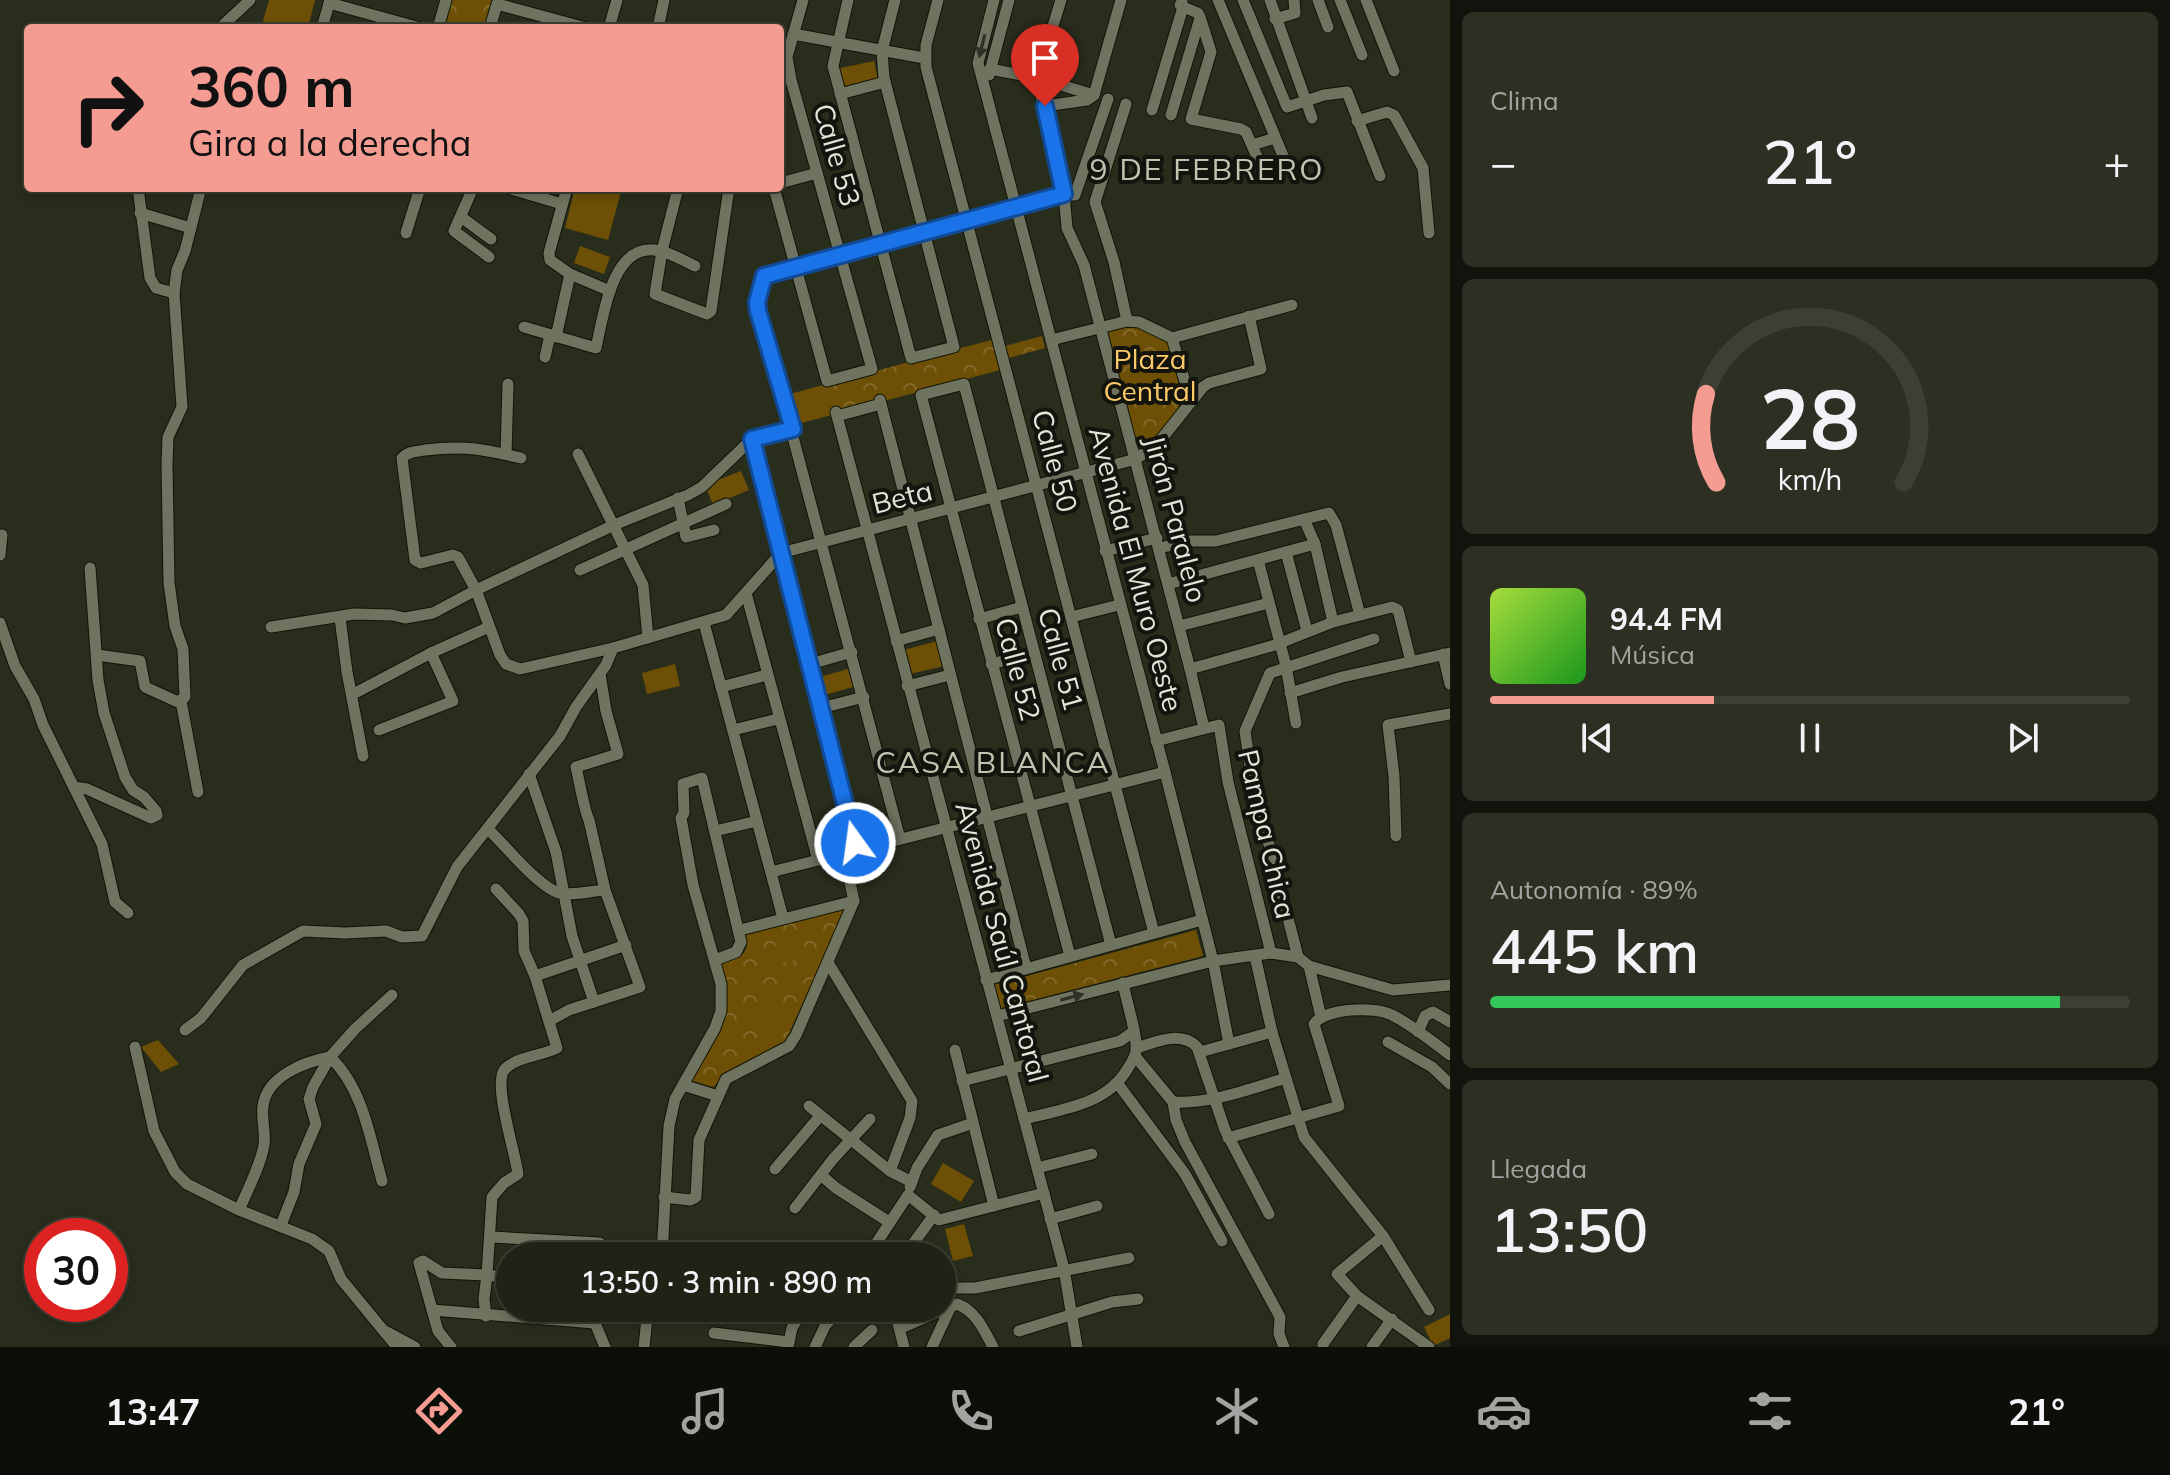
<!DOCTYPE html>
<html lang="es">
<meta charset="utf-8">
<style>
body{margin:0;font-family:Mulish,sans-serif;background:#2c2f22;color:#f1f3f6;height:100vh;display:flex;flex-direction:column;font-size:30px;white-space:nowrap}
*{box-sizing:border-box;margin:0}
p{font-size:26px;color:#a1a4a0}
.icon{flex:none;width:44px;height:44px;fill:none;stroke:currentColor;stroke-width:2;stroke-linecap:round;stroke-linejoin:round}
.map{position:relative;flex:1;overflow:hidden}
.sheet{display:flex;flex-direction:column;gap:12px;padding:12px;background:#11130c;width:720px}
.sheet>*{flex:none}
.hud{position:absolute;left:24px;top:24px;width:760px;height:168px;border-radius:8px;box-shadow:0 4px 12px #0003,0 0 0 2px #3c3f34;background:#f59c92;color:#111;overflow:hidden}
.speed{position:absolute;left:24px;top:1218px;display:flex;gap:16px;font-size:40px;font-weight:700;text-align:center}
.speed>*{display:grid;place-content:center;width:104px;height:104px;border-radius:50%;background:#1f2215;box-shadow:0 4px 12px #0003,0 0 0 2px #3c3f34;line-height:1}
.speed .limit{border:12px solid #d22;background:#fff;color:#111}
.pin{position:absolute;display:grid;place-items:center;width:68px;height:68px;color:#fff;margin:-82px -34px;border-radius:50% 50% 50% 0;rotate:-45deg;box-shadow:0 0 8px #0007}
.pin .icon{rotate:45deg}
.me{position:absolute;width:88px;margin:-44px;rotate:346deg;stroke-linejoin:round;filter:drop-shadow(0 0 6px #0008)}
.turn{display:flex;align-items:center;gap:28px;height:168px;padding:0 32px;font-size:36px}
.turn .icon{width:104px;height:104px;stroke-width:2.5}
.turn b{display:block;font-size:56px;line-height:68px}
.big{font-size:60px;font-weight:600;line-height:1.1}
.sheet .tile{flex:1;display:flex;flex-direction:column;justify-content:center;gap:12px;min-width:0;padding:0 28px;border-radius:12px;background:#2c2f22}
.sheet .dial{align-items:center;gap:0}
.dial svg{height:208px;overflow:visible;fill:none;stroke:#3c3f34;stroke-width:7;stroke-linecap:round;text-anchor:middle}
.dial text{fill:#f1f3f6;stroke:none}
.song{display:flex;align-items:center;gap:24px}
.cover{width:96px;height:96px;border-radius:12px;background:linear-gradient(135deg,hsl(80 70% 55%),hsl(120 70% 35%))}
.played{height:8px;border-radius:4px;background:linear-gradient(90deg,#f59c92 35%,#3c3f34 35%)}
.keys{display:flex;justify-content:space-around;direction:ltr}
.heat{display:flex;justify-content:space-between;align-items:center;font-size:44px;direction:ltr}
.charge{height:12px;border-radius:6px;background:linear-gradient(90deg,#34c759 89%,#3c3f34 0)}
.trip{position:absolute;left:496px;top:1242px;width:460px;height:80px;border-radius:40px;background:#1f2215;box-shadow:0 4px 12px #0003,0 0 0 2px #3c3f34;font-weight:600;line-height:80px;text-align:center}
.tabs{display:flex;height:128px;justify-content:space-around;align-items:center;background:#0c0e08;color:#a1a4a0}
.tabs .icon{width:56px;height:56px}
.tabs .selected{color:#f59c92}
.tabs b{font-size:36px;color:#f1f3f6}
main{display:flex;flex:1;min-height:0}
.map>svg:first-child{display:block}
.forest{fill:url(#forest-crowns)}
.pitch{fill:#6d4f05}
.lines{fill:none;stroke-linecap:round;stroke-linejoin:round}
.minor-casing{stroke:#121505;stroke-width:13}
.minor{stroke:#6f7460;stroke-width:11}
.oneway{fill:#2f3126}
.route-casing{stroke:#114b97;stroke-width:20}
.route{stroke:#1a73e8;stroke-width:14}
.labels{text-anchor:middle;stroke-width:8;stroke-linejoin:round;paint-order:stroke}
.street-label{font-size:28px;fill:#e2e5da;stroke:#13140d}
.park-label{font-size:28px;fill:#fcc969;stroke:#13140d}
.neighbourhood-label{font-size:30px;letter-spacing:2px;fill:#bfc5af;stroke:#13140d}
</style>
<main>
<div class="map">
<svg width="1450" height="1347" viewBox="0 0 1450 1347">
<defs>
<pattern id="forest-crowns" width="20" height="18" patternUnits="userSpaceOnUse" patternTransform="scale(2)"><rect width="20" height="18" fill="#6d4f05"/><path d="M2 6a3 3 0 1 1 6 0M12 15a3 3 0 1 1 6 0" fill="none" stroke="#826829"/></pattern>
</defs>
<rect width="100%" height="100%" fill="#292d1c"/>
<g class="forest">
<polygon points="448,0 494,0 487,28 441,28"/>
<polygon points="1135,325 1171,342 1189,396 1176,394 1176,401 1182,411 1138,453 1107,331"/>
<polygon points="1042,336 1045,348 1002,360 1004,369 794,425 786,395 995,339 998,348"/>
<path d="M847,907L785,1042C761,1060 734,1066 713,1087L690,1080L718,1029L721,966L723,961L744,953L747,946L745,936L748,932Z"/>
<polygon points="1196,930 1203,956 1001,1008 994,985"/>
</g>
<g class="pitch">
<polygon points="269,0 315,0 308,28 261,28"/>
<polygon points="874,61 878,80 840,88 836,69"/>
<polygon points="575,188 622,188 608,240 565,228"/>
<polygon points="580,246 610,257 604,274 574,263"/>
<polygon points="1149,367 1162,413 1140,420 1127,374"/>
<polygon points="825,388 830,407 797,416 792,397"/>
<polygon points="741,471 749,490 713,505 705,485"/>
<polygon points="937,641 944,666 910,674 904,650"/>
<polygon points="675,664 680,686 647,694 642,673"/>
<polygon points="848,669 853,687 821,696 816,678"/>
<polygon points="803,940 807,958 777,964 773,946"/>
<polygon points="779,1000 783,1019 752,1027 748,1008"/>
<polygon points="158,1040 179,1064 161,1072 141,1047"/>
<polygon points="943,1163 974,1181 961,1202 931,1184"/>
<polygon points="964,1224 973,1256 953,1261 945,1229"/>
<polygon points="1450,1314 1450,1338 1433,1346 1424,1327"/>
</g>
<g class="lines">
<g class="minor-casing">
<g id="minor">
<polyline points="848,0 833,66 911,358 954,347 884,78 882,51 895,0"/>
<polyline points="938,0 926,45 926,67 1154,933"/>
<polyline points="994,0 978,63 1165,772 1213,961 1229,1044"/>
<polyline points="1061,0 1037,78 1064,194 1067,228 1084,265 1190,669 1204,728"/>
<polyline points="1218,0 1284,158"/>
<polyline points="1243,0 1287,107 1324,95 1347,92 1380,176"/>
<polyline points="1270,0 1312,118"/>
<polyline points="1318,0 1328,27"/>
<polyline points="1340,0 1362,55"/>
<polyline points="1366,0 1394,71"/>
<polyline points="329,3 420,28"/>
<polyline points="1183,7 1198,13 1200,17 1211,52 1191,119 1241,129 1246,132 1258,159"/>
<polyline points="1275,19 1295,13 1294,0"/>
<polyline points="220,28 250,0"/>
<polyline points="322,28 330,0"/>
<polyline points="438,28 446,0"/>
<polyline points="490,28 497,4 586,28"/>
<polyline points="609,28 617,0"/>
<polyline points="658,28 664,0"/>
<polyline points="793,34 924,58"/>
<polyline points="990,69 1037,78 1094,95"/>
<polyline points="989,75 1009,0"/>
<polyline points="840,94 885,82"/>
<polyline points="1126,104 1095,202 1114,262 1127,321"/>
<polyline points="1045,106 1087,100 1094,95 1121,0"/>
<polyline points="1152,110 1183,7 1180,5 1182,2"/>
<polyline points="1171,115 1200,18"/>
<polyline points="1357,121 1387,112 1394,115 1423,168 1429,233"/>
<polyline points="1252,145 1275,138"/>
<polyline points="780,183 817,173"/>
<polyline points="138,188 150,278 156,288 174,293"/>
<polyline points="473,188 454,231 489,257"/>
<polyline points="508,188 562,204"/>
<polyline points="567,188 549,253 550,260 570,274 610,291"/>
<polyline points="678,188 662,251 655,294 707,314 711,311 729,188"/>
<polyline points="774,188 827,381 872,369 791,80 787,57 803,0"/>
<polyline points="140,213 191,228"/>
<polyline points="461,217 491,239"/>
<polyline points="406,233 420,188"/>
<path d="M524,327L596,348C603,318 611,246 654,250C668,251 682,260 695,266"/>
<polyline points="556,337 570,274"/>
<polyline points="1172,338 1186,385 1194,399"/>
<polyline points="1051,340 1127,321 1139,322 1172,338 1292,305"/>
<polyline points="545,357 550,335"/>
<polyline points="880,400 1026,968"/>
<polyline points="836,412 1064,1269 1077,1347"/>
<polyline points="837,416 881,404"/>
<polyline points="752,439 857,850"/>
<polyline points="506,454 508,384"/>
<polyline points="578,454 643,585 648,638"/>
<path d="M521,458C483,449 464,445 425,450C416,452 408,451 402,458L415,560L421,563L453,555L458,557L476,590L500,655L506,664L520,669L613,648L726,615L781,553L1136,459L1159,442L1203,387L1209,383L1261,369L1249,316"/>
<polyline points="678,498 686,537 714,530"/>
<polyline points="1304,519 1315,544 1333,622"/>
<polyline points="1159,548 1190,541 1216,541 1329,513 1336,525 1360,615"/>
<polyline points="1105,551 1157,538"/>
<polyline points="1286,552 1307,631"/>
<polyline points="0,555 2,535"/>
<polyline points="1258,560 1286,666 1296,723"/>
<polyline points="580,570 726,504"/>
<polyline points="1168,584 1315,544"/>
<polyline points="746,593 818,860"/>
<polyline points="1071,617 1119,605"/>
<polyline points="340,618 347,672 363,756"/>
<polyline points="979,619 1022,607"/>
<polyline points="0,623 15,666 34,699 43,725 102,844 115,902 128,913"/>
<polyline points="704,623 783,918"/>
<polyline points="1179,626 1269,603"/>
<polyline points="271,627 354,614 392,615 405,618 433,613 476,590 614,525 688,495 702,487 752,439 793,429"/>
<polyline points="896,641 939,629"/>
<polyline points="1443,654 1450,684"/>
<polyline points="97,655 140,661 145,687 178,702 185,697 183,649 175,626 169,583 167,464 168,437 182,407 174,293 177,270 185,251 201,188"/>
<polyline points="810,664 852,652"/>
<polyline points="991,664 1034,653"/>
<polyline points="1190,669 1275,645 1333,622 1392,607 1398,610 1411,662"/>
<polyline points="907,686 950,675"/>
<polyline points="721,687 767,675"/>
<polyline points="357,692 431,653 489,627"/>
<polyline points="1290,693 1342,677 1450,653"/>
<polyline points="181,701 198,792"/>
<polyline points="821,708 864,697"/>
<polyline points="379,730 453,701 431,653"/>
<polyline points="733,730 778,719"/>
<polyline points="1156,741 1219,725 1228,782 1271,953"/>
<polyline points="529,774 556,852 572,936 594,1002"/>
<polyline points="74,787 87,789 151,818 157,815 156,811 144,797 133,790 125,777 104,713 98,680 90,568"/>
<path d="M488,829C504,844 540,889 560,893C573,896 591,891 605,890"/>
<polyline points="715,831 757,821"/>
<polyline points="1396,836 1394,776 1388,725 1450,714"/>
<polyline points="900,839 757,302 764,276 1064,194 1075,195 1108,99"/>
<polyline points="771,872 1165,772"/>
<polyline points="740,930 854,901"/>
<polyline points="1070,956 921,395 964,384 1111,945"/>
<polyline points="1255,956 1272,1032 1304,1137 1383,1236 1429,1310"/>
<polyline points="1298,957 1252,779 1245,731 1270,673 1374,639"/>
<polyline points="829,964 912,1101 910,1118 890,1171"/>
<polyline points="1309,966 1321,1017"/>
<polyline points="535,976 626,945"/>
<polyline points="986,980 1202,920"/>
<polyline points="997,1016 1213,961 1241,957 1271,953 1298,957 1309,966 1393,990 1450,985"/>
<path d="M549,1021L569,1010L640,987L605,890L589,820C584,810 579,779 576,767L618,754L606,711L600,674"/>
<polyline points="185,1030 201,1018 243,965 303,931 345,933 386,931 402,937 422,936 457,867 560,736 576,707 606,665 613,648"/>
<polyline points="1418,1032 1425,1016 1433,1012 1450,1022"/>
<polyline points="1388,1042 1432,1067 1450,1084"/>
<polyline points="135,1047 154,1131 175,1172 187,1184 239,1210 312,1239 329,1251 341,1279 397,1347"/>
<path d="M1136,1048C1156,1042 1181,1030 1197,1047L1225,1130L1269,1214"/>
<polyline points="955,1050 994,1206"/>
<polyline points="1200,1052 1272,1032"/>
<polyline points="1135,1056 1173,1102 1176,1120 1185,1142 1280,1317 1279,1334 1284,1347"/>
<polyline points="962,1081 1120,1041 1133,1032"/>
<polyline points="1118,1084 1185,1174 1222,1241"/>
<polyline points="683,1085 718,1096"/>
<path d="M1173,1102C1211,1104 1250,1089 1286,1078"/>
<polyline points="809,1106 890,1171 912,1182"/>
<path d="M1024,1119C1063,1109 1107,1105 1128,1068C1131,1063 1135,1058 1136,1051C1138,1037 1126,1000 1123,983"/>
<path d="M1228,1138L1339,1106L1314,1024C1325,1008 1375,1006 1392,1015C1412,1025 1432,1041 1450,1055"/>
<polyline points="1037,1168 1092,1154"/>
<polyline points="775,1169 820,1116"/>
<polyline points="821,1175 836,1188 889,1222"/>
<polyline points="910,1187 917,1168 938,1135 973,1123"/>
<polyline points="664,1197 690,1200 696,1197 699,1140 726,1079 789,1046 796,1035 854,901 844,854"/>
<polyline points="795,1208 833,1159 870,1119"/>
<path d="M239,1210C248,1189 260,1167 264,1145C266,1132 261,1119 263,1106C267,1076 304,1062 330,1057C363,1088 370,1138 382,1181"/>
<polyline points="1050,1219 1097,1206"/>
<polyline points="281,1225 294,1192 299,1164 316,1124 309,1099 313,1087 330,1057 355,1029 392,995"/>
<polyline points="1383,1236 1337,1274 1357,1296 1429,1347"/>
<polyline points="491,1237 600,1243 604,1249 602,1256"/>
<polyline points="662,1256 669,1126 675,1099 715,1028 721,1011 721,984 693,885 681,818 684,813 683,784 702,778 741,942 736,952 715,960"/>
<polyline points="868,1256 908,1195 939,1220 1044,1193"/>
<polyline points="904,1256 934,1215"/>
<polyline points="942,1288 975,1288 1129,1258"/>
<polyline points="593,1308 595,1323 605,1347"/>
<polyline points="894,1308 904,1347"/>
<polyline points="432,1310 595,1323"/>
<polyline points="486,1316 484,1299 487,1275 510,1278"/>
<path d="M901,1328L957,1304C976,1311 984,1330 993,1347"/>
<polyline points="1019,1331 1112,1302 1138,1299"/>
<polyline points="387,1332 415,1347"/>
<polyline points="714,1333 789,1342"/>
<path d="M451,1347L438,1331L419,1263L423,1261L442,1273L487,1275L492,1197L504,1183L518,1174C516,1155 492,1082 505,1069C518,1056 542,1056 557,1048L535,976L524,951L523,921L519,914L496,889"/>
<polyline points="644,1347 648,1308"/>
<polyline points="788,1347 792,1328 804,1308"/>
<polyline points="815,1347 825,1326 840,1308"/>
<polyline points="854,1347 872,1330"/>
<polyline points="932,1347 951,1306"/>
<polyline points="1323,1347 1323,1344 1357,1296"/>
<polyline points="1372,1347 1392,1319"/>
</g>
</g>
<use href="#minor" class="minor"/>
</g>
<defs><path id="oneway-solid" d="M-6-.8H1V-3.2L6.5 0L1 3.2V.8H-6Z" transform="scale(2)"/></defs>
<g class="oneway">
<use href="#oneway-solid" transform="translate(982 46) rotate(104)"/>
<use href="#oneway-solid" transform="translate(1072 997) rotate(-15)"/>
</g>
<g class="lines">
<g class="route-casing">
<polyline id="route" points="855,843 752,439 793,429 758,311 757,302 764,276 1064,194 1045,106"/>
</g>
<use href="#route" class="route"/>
</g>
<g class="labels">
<g class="street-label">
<text transform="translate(837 155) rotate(74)" y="10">Calle 53</text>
<text transform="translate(1055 461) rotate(75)" y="10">Calle 50</text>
<text transform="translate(902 497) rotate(-14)" y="10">Beta</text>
<text transform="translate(1176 519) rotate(75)" y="10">Jirón Paralelo</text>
<text transform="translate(1136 569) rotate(75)" y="10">Avenida El Muro Oeste</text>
<text transform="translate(1061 659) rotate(75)" y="10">Calle 51</text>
<text transform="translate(1018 669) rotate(75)" y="10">Calle 52</text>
<text transform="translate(1267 834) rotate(77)" y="10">Pampa Chica</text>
<text transform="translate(1002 942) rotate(75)" y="10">Avenida Saúl Cantoral</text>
</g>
<g class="park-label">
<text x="1150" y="369">Plaza<tspan x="1150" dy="32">Central</tspan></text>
</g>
<g class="neighbourhood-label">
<text x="1207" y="180">9 DE FEBRERO</text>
<text x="993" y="773">CASA BLANCA</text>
</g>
</g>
</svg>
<div class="speed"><div class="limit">30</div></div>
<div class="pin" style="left:1045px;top:106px;background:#d93025"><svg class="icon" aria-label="arrive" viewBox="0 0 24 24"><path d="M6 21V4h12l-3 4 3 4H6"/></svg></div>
<svg class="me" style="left:855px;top:843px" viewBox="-20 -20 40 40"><circle r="17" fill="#1a73e8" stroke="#fff" stroke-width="3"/><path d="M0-11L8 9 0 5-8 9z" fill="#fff"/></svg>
<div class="trip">13:50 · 3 min · 890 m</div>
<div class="hud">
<div class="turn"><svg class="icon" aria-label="right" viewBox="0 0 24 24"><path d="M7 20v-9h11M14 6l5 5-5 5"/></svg><div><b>360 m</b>Gira a la derecha</div></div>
</div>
</div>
<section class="sheet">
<div class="tile"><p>Clima</p>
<div class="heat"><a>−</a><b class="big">21°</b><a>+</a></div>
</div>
<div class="tile dial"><svg viewBox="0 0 100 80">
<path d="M14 69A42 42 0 1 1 86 69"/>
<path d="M14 69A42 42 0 0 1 10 35" stroke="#f59c92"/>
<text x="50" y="56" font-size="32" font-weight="700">28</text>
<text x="50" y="72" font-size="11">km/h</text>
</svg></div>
<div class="tile">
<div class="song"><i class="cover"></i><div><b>94.4 FM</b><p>Música</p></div></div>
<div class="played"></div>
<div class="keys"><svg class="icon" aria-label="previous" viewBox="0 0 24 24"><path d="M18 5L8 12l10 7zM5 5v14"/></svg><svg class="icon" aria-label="pause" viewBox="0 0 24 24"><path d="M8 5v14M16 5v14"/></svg><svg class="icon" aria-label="next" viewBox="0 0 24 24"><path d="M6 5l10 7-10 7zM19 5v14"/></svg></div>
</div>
<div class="tile"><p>Autonomía · 89%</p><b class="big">445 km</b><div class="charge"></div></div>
<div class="tile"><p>Llegada</p><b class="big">13:50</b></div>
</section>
</main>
<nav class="tabs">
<b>13:47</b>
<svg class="icon selected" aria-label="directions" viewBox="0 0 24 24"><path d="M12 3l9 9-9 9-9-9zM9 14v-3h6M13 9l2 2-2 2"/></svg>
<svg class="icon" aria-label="music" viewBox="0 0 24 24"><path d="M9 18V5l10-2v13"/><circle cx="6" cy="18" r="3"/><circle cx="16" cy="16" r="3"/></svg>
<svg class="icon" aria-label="phone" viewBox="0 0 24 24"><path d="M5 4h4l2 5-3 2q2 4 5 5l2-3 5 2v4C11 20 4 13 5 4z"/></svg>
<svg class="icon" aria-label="climate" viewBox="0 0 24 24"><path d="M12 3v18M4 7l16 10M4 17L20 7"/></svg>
<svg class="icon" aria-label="car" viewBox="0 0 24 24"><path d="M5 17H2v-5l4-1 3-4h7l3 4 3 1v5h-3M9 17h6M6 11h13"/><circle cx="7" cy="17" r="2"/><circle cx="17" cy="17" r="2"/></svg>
<svg class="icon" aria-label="filters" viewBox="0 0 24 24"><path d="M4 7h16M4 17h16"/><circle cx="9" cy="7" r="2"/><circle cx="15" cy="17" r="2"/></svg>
<b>21°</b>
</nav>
